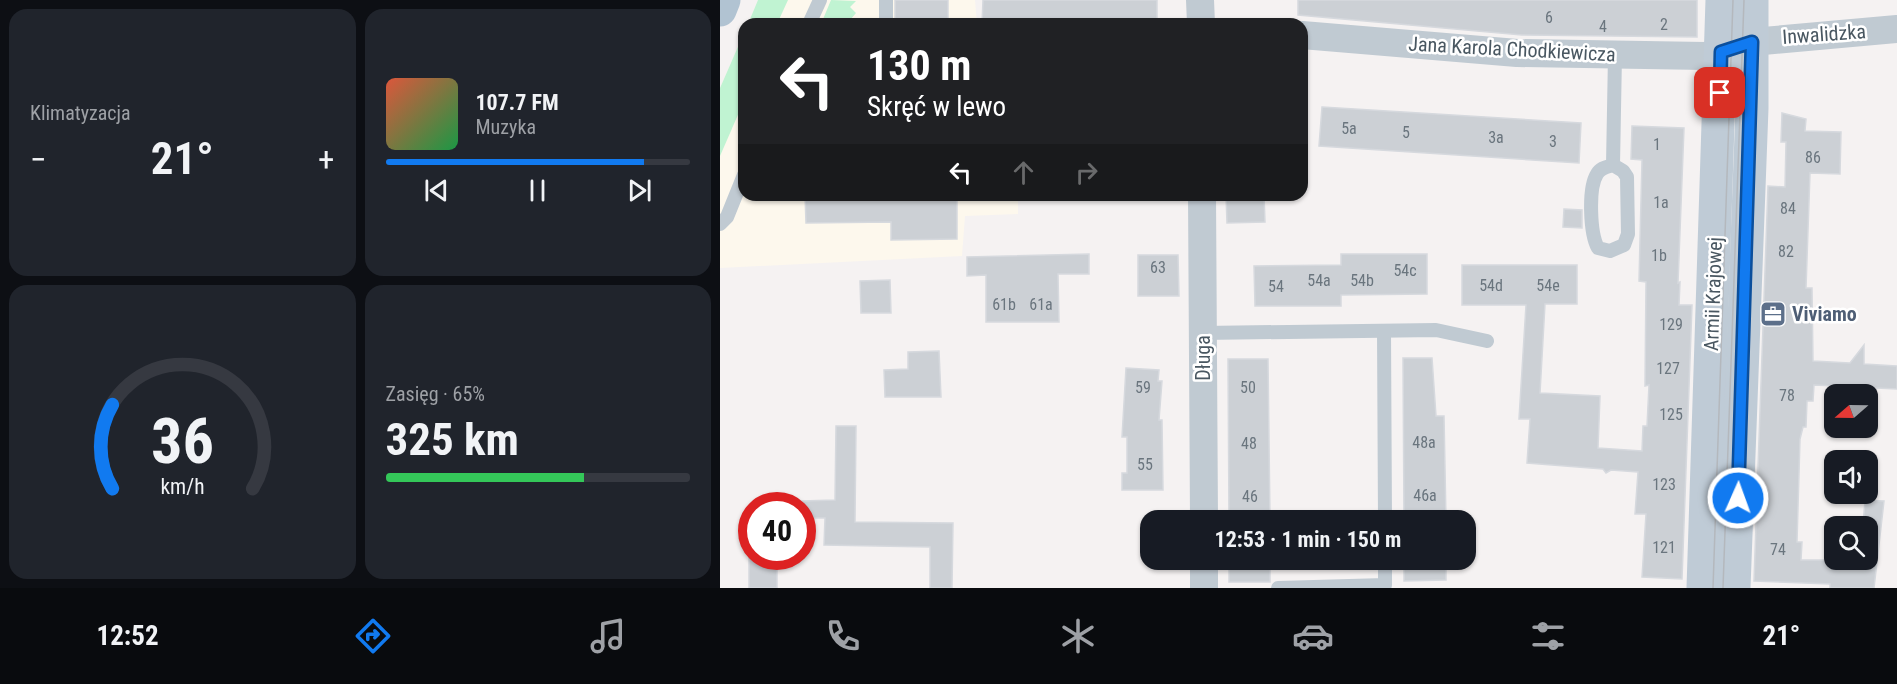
<!DOCTYPE html>
<html lang="pl">
<meta charset="utf-8">
<style>
body{margin:0;font-family:"Roboto Condensed",sans-serif;background:#20242c;color:#f1f3f6;height:100vh;display:flex;flex-direction:column;font-size:22px;white-space:nowrap}
*{box-sizing:border-box;margin:0}
p{font-size:20px;color:#9ea1a6}
.icon{flex:none;width:33px;height:33px;fill:none;stroke:currentColor;stroke-width:2;stroke-linecap:round;stroke-linejoin:round}
.map{position:relative;flex:1;overflow:hidden}
.side{display:flex;flex-direction:column;gap:9px;padding:9px;background:#0d0f14;width:720px}
.side>*{flex:none}
.guide{position:absolute;left:18px;top:18px;width:570px;height:183px;border-radius:18px;box-shadow:0 2px 4px #0004;background:#202124;color:#fff;overflow:hidden}
.needle{width:39px;rotate:250deg}
.fabs{position:absolute;left:1104px;top:384px;display:grid;gap:12px}
.fabs a{display:grid;place-items:center;width:54px;height:54px;border-radius:12px;background:#171b24;box-shadow:0 2px 4px #0004;font-size:30px}
.speed{position:absolute;left:18px;top:492px;display:flex;gap:12px;font-size:30px;font-weight:700;text-align:center}
.speed>*{display:grid;place-content:center;width:78px;height:78px;border-radius:50%;background:#171b24;box-shadow:0 2px 4px #0004;line-height:1}
.speed .limit{border:9px solid #d22;background:#fff;color:#111}
.pin{position:absolute;display:grid;place-items:center;width:51px;height:51px;color:#fff;margin:-26px;border-radius:12px;box-shadow:0 3px 9px #0006}
.me{position:absolute;width:66px;margin:-33px;rotate:2deg;stroke-linejoin:round;filter:drop-shadow(0 0 4px #0008)}
.turn{display:flex;align-items:center;gap:21px;height:126px;padding:0 30px;font-size:27px}
.turn .icon{width:78px;height:78px;stroke-width:2.5}
.turn b{display:block;font-size:42px;line-height:51px}
.lanes{display:flex;align-items:center;height:57px;padding:0 30px;background:#0003;justify-content:center;gap:30px;direction:ltr}
.lanes .off{opacity:.35}
.big{font-size:45px;font-weight:700;line-height:1.1}
.side .widget{flex:1;display:flex;flex-direction:column;justify-content:center;gap:9px;min-width:0;padding:0 21px;border-radius:18px;background:#20242c}
.side .dial{align-items:center;gap:0}
.dial svg{height:156px;overflow:visible;fill:none;stroke:#363941;stroke-width:7;stroke-linecap:round;text-anchor:middle}
.dial text{fill:#f1f3f6;stroke:none}
.song{display:flex;align-items:center;gap:18px}
.cover{width:72px;height:72px;border-radius:9px;background:linear-gradient(135deg,hsl(10 70% 55%),hsl(140 70% 35%))}
.played{height:6px;border-radius:3px;background:linear-gradient(90deg,#117af0 85%,#363941 85%)}
.keys{display:flex;justify-content:space-around;direction:ltr}
.heat{display:flex;justify-content:space-between;align-items:center;font-size:33px;direction:ltr}
.charge{height:9px;border-radius:4px;background:linear-gradient(90deg,#34c759 65%,#363941 0)}
.side .tiles{flex:1;display:grid;gap:9px;grid-template-columns:repeat(2,1fr)}
.trip{position:absolute;left:420px;top:510px;width:336px;height:60px;border-radius:18px;background:#171b24;box-shadow:0 2px 4px #0004;font-weight:700;line-height:60px;text-align:center}
.menu{display:flex;height:96px;justify-content:space-around;align-items:center;background:#090b0e;color:#9ea1a6}
.menu .icon{width:42px;height:42px}
.menu .selected{color:#117af0}
.menu b{font-size:27px;color:#f1f3f6}
main{display:flex;flex:1;min-height:0}
.map>svg:first-child{display:block}
.commercial{fill:#fdf8ed}
.green{fill:#c0f3d2}
.building{fill:#ccd0d5;stroke:#d6d9de;stroke-width:1.5}
.lines{fill:none;stroke-linecap:round;stroke-linejoin:round}
.lane{stroke:#c0cad2;stroke-width:14}
.street{stroke:#c0cad2;stroke-width:28}
.secondary{stroke:#bfcbd6;stroke-width:33}
.primary{stroke:#b1c3d2;stroke-width:33}
.tram{stroke:#b4b8bd;stroke-width:1.5}
.route-casing{stroke:#0b4f9c;stroke-width:15}
.route{stroke:#117af0;stroke-width:10}
.labels{text-anchor:middle;stroke-width:5;stroke-linejoin:round;paint-order:stroke}
.number-label{font-size:16px;fill:#6a757e}
.street-label{font-size:20px;fill:#495761;stroke:#fff}
.service-label{font-size:20px;font-weight:bold;fill:#4e5e75;stroke:#fff;text-anchor:start}
</style>
<main>
<section class="side">
<div class="tiles">
<div class="widget"><p>Klimatyzacja</p>
<div class="heat"><a>−</a><b class="big">21°</b><a>+</a></div>
</div>
<div class="widget">
<div class="song"><i class="cover"></i><div><b>107.7 FM</b><p>Muzyka</p></div></div>
<div class="played"></div>
<div class="keys"><svg class="icon" aria-label="previous" viewBox="0 0 24 24"><path d="M18 5L8 12l10 7zM5 5v14"/></svg><svg class="icon" aria-label="pause" viewBox="0 0 24 24"><path d="M8 5v14M16 5v14"/></svg><svg class="icon" aria-label="next" viewBox="0 0 24 24"><path d="M6 5l10 7-10 7zM19 5v14"/></svg></div>
</div>
<div class="widget dial"><svg viewBox="0 0 100 80">
<path d="M14 69A42 42 0 1 1 86 69"/>
<path d="M14 69A42 42 0 0 1 14 26" stroke="#117af0"/>
<text x="50" y="56" font-size="32" font-weight="700">36</text>
<text x="50" y="72" font-size="11">km/h</text>
</svg></div>
<div class="widget"><p>Zasięg · 65%</p><b class="big">325 km</b><div class="charge"></div></div>
</div>
</section>
<div class="map">
<svg width="1177" height="588" viewBox="0 0 1177 588">
<rect width="100%" height="100%" fill="#f5f2f2"/>
<g class="commercial">
<polygon points="38,0 255,0 257,24 28,24"/>
<polygon points="24,33 24,195 298,195 298,214 245,216 242,256 0,268 0,88"/>
</g>
<g class="green">
<polygon points="38,0 68,0 57,24 28,24"/>
<polygon points="111,0 136,1 130,7 136,13 130,20 133,24 101,24"/>
<polygon points="24,33 24,101 0,156 0,88"/>
</g>
<g class="building">
<rect x="175" y="0" width="53" height="24"/>
<polygon points="263,0 437,0 437,24 262,24"/>
<polygon points="578,0 977,0 977,37 802,35 578,15"/>
<polygon points="602,107 861,123 859,163 599,146"/>
<polygon points="1062,113 1086,119 1085,131 1121,132 1120,174 1090,173 1086,288 1092,288 1093,361 1130,363 1144,345 1144,364 1177,366 1177,389 1094,385 1093,401 1087,401 1086,427 1083,427 1080,439 1077,542 1082,542 1081,560 1148,560 1148,526 1143,526 1145,500 1164,501 1154,588 1110,588 1110,584 1034,581 1048,186 1065,187 1066,142 1061,142"/>
<polygon points="912,126 964,128 958,283 960,282 959,305 972,305 962,579 922,577 926,514 915,514 918,472 891,470 886,473 883,469 807,463 810,419 799,419 806,305 742,305 742,265 857,265 857,304 825,304 820,393 880,396 878,448 922,451 923,426 927,426 929,385 925,386 926,282 919,281 922,160 911,159"/>
<polygon points="85,195 237,195 237,239 171,240 171,222 86,223"/>
<polygon points="506,195 544,195 545,222 507,223"/>
<polygon points="844,209 862,210 862,228 843,227"/>
<polygon points="369,254 369,274 338,274 339,322 266,322 266,275 247,276 247,257"/>
<polygon points="621,254 707,254 707,294 621,295 621,306 535,306 534,266 621,265"/>
<polygon points="418,255 458,255 459,296 418,296"/>
<polygon points="170,280 171,313 141,313 140,281"/>
<polygon points="219,351 221,397 165,397 164,370 188,369 188,352"/>
<polygon points="683,358 712,358 716,416 724,416 726,520 684,520"/>
<polygon points="508,359 548,359 550,520 509,520"/>
<polygon points="406,368 439,370 438,381 442,381 439,420 442,420 443,490 402,490 402,473 407,473 407,437 402,437"/>
<polygon points="116,426 136,426 135,522 233,523 232,588 210,588 210,547 104,545 105,518 82,518 82,501 115,500"/>
<rect x="29" y="556" width="28" height="32"/>
<rect x="509" y="560" width="41" height="22"/>
<polygon points="684,560 726,560 726,580 684,581"/>
</g>
<g class="lines">
<g class="lane">
<polyline points="166,0 166,24"/>
<polyline points="89,24 100,0"/>
<path d="M893,165C886,167 880,168 877,174C868,188 870,234 878,248L890,251L904,245L908,234L907,177L903,171L893,165L895,55"/>
<polyline points="0,224 7,217 24,175"/>
<polyline points="664,331 665,520"/>
<polyline points="483,333 716,330 767,341"/>
<polyline points="558,588 665,585 665,560"/>
</g>
<g class="street">
<polyline points="480,0 481,24"/>
<polyline points="582,35 797,53 985,56 1001,52"/>
<polyline points="1032,42 1177,29"/>
<polyline points="482,195 484,520"/>
<polyline points="484,560 484,588"/>
</g>
<g class="secondary">
<polyline points="983,588 1002,0"/>
<polyline points="1014,588 1032,108 1032,0"/>
</g>
<polyline class="primary" points="0,10 4,0"/>
<g class="tram">
<polyline points="993,588 1013,0"/>
<polyline points="1003,588 1024,0"/>
</g>
</g>
<g class="lines">
<g class="route-casing">
<polyline id="route" points="1000,93 1001,52 1032,42 1018,498"/>
</g>
<use href="#route" class="route"/>
</g>
<defs>
<g id="office-square" transform="scale(1.35)"><rect x="-9" y="-9" width="18" height="18" rx="4" fill="#5c6f8a" stroke="#fff"/><path d="M-6-3h4V-5.5h4V-3h4V5H-6ZM-1-4.5V-3h2v-1.5ZM-6 0V1H6V0Z" fill="#fff"/></g>
</defs>
<g fill-rule="evenodd">
<use href="#office-square" x="1053" y="314"/>
</g>
<g class="labels">
<g class="number-label">
<text x="829" y="23">6</text>
<text x="944" y="30">2</text>
<text x="883" y="32">4</text>
<text x="629" y="134">5a</text>
<text x="686" y="138">5</text>
<text x="776" y="143">3a</text>
<text x="833" y="147">3</text>
<text x="937" y="150">1</text>
<text x="1093" y="163">86</text>
<text x="941" y="208">1a</text>
<text x="1068" y="214">84</text>
<text x="1066" y="257">82</text>
<text x="939" y="261">1b</text>
<text x="438" y="273">63</text>
<text x="685" y="276">54c</text>
<text x="599" y="286">54a</text>
<text x="642" y="286">54b</text>
<text x="771" y="291">54d</text>
<text x="828" y="291">54e</text>
<text x="556" y="292">54</text>
<text x="284" y="310">61b</text>
<text x="321" y="310">61a</text>
<text x="951" y="330">129</text>
<text x="948" y="374">127</text>
<text x="423" y="393">59</text>
<text x="528" y="393">50</text>
<text x="1067" y="401">78</text>
<text x="951" y="420">125</text>
<text x="704" y="448">48a</text>
<text x="529" y="449">48</text>
<text x="425" y="470">55</text>
<text x="944" y="490">123</text>
<text x="705" y="501">46a</text>
<text x="530" y="502">46</text>
<text x="944" y="553">121</text>
<text x="1058" y="555">74</text>
</g>
<g class="street-label">
<text transform="translate(1104 34) rotate(-4)" y="7">Inwalidzka</text>
<text transform="translate(792 49) rotate(3)" y="7">Jana Karola Chodkiewicza</text>
<text transform="translate(993 294) rotate(-88)" y="7">Armii Krajowej</text>
<text transform="translate(483 358) rotate(-90)" y="7">Długa</text>
</g>
<g class="service-label">
<text x="1072" y="321">Viviamo</text>
</g>
</g>
</svg>
<div class="fabs">
<a><svg class="needle" viewBox="-14 -14 28 28"><path d="M0-13l5 13h-10z" fill="#e53935"/><path d="M0 13l5-13h-10z" fill="#9ea1a6"/></svg></a>
<a><svg class="icon" aria-label="sound" viewBox="0 0 24 24"><path d="M4 9h4l5-4v14l-5-4H4zM17 9q2 3 0 6"/></svg></a>
<a><svg class="icon" aria-label="search" viewBox="0 0 24 24"><circle cx="10" cy="10" r="6"/><path d="M15 15l6 6"/></svg></a>
</div>
<div class="speed"><div class="limit">40</div></div>
<div class="pin" style="left:1000px;top:93px;background:#d93025"><svg class="icon" aria-label="arrive" viewBox="0 0 24 24"><path d="M6 21V4h12l-3 4 3 4H6"/></svg></div>
<svg class="me" style="left:1018px;top:498px" viewBox="-20 -20 40 40"><circle r="17" fill="#117af0" stroke="#fff" stroke-width="3"/><path d="M0-11L8 9 0 5-8 9z" fill="#fff"/></svg>
<div class="trip">12:53 · 1 min · 150 m</div>
<div class="guide">
<div class="turn"><svg class="icon" aria-label="left" viewBox="0 0 24 24"><path d="M17 20v-9H6M10 6l-5 5 5 5"/></svg><div><b>130 m</b>Skręć w lewo</div></div>
<div class="lanes"><svg class="icon" aria-label="left" viewBox="0 0 24 24"><path d="M17 20v-9H6M10 6l-5 5 5 5"/></svg><svg class="icon off" aria-label="ahead" viewBox="0 0 24 24"><path d="M12 20V5M6 11l6-6 6 6"/></svg><svg class="icon off" aria-label="right" viewBox="0 0 24 24"><path d="M7 20v-9h11M14 6l5 5-5 5"/></svg></div>
</div>
</div>
</main>
<nav class="menu">
<b>12:52</b>
<svg class="icon selected" aria-label="directions" viewBox="0 0 24 24"><path d="M12 3l9 9-9 9-9-9zM9 14v-3h6M13 9l2 2-2 2"/></svg>
<svg class="icon" aria-label="music" viewBox="0 0 24 24"><path d="M9 18V5l10-2v13"/><circle cx="6" cy="18" r="3"/><circle cx="16" cy="16" r="3"/></svg>
<svg class="icon" aria-label="phone" viewBox="0 0 24 24"><path d="M5 4h4l2 5-3 2q2 4 5 5l2-3 5 2v4C11 20 4 13 5 4z"/></svg>
<svg class="icon" aria-label="climate" viewBox="0 0 24 24"><path d="M12 3v18M4 7l16 10M4 17L20 7"/></svg>
<svg class="icon" aria-label="car" viewBox="0 0 24 24"><path d="M5 17H2v-5l4-1 3-4h7l3 4 3 1v5h-3M9 17h6M6 11h13"/><circle cx="7" cy="17" r="2"/><circle cx="17" cy="17" r="2"/></svg>
<svg class="icon" aria-label="filters" viewBox="0 0 24 24"><path d="M4 7h16M4 17h16"/><circle cx="9" cy="7" r="2"/><circle cx="15" cy="17" r="2"/></svg>
<b>21°</b>
</nav>
